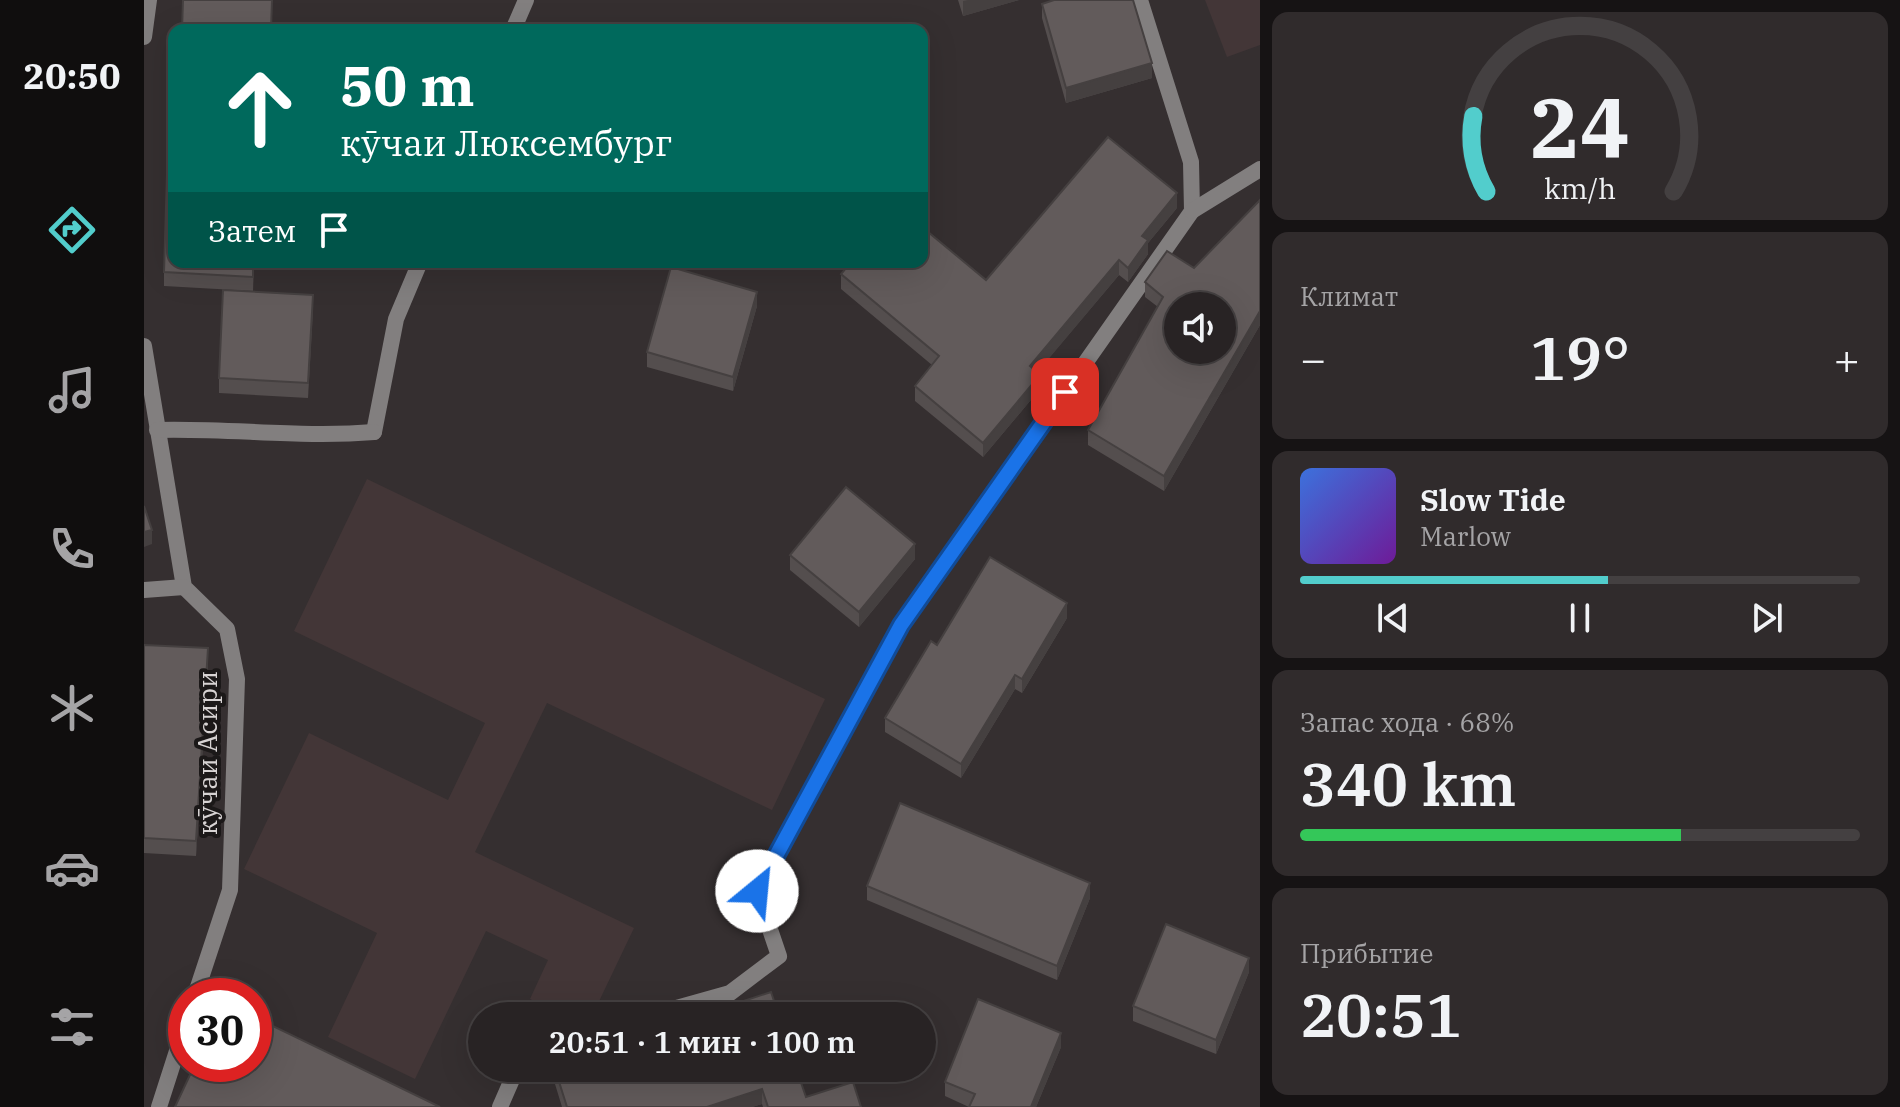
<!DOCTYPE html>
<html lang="ru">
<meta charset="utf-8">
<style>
body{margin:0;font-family:"IBM Plex Serif",serif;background:#302b2c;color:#f1f3f6;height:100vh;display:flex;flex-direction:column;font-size:30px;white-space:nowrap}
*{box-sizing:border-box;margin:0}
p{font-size:26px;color:#a5a4a6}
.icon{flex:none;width:44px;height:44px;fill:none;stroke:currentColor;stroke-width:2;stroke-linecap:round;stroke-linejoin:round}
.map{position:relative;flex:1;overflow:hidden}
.panel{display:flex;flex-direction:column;gap:12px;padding:12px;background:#161314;width:640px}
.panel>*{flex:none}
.banner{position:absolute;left:24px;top:24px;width:760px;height:244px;border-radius:16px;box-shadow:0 8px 32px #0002,0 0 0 2px #444041;background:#00695c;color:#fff;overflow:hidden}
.buttons{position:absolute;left:1020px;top:292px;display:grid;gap:16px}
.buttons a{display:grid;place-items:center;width:72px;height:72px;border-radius:50%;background:#282324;box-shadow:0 8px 32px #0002,0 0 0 2px #444041;font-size:40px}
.speed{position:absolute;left:24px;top:978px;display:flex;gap:16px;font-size:40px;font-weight:700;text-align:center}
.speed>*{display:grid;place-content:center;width:104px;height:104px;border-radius:50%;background:#282324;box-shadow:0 8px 32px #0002,0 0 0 2px #444041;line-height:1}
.speed .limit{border:12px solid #d22;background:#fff;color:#111}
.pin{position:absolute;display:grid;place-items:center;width:68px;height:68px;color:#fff;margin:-34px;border-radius:16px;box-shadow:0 4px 12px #0006}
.me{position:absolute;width:88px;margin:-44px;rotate:28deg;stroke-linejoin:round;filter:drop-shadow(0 0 6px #0008)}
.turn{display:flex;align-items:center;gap:28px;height:168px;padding:0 40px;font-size:36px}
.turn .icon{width:104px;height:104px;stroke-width:2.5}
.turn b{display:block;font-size:56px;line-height:68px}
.then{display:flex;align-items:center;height:76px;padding:0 40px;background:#0003;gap:16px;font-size:30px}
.big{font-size:60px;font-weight:600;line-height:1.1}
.panel .card{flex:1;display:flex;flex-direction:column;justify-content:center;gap:12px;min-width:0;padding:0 28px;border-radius:16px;background:#302b2c}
.panel .dial{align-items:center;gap:0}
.dial svg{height:208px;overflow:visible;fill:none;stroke:#444041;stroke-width:7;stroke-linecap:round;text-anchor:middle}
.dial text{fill:#f1f3f6;stroke:none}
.song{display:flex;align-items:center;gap:24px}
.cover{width:96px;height:96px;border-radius:12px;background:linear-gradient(135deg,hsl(220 70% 55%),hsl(280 70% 35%))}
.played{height:8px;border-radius:4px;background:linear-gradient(90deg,#52cdcc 55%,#444041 55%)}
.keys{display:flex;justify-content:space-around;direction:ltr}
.heat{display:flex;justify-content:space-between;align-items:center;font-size:44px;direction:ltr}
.charge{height:12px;border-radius:6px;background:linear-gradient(90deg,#34c759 68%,#444041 0)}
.trip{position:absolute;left:324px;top:1002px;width:468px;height:80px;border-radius:40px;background:#282324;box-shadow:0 8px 32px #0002,0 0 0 2px #444041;font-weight:600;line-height:80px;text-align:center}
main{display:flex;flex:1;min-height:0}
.menu{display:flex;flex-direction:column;width:144px;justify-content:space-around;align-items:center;background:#100e0e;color:#a5a4a6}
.menu .icon{width:56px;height:56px}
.menu .selected{color:#52cdcc}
.menu b{font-size:36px;color:#f1f3f6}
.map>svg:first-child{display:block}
.built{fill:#433637}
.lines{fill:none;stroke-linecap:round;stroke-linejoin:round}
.lane{stroke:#827f7f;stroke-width:16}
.street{stroke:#827f7f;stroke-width:16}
.wall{fill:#544e4e}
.shaded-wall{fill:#454040}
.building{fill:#625b5b;stroke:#454040;stroke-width:2;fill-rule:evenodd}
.route-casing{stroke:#114b97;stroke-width:20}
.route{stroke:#1a73e8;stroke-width:14}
.labels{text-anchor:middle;stroke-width:8;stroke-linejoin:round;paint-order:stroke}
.street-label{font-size:26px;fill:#d7d3d3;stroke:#1b1818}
</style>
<main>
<nav class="menu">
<b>20:50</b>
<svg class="icon selected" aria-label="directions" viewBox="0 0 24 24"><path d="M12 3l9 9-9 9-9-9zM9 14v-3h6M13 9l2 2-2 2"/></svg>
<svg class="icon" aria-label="music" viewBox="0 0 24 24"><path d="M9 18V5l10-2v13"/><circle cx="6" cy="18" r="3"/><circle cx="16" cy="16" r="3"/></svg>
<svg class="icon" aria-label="phone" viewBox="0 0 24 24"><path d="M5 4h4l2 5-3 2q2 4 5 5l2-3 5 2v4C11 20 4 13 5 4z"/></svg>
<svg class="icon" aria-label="climate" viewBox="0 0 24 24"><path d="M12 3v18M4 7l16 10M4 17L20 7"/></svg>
<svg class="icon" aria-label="car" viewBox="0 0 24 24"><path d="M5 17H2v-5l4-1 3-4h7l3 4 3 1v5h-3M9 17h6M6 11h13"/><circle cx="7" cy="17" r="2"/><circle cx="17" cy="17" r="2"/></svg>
<svg class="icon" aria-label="filters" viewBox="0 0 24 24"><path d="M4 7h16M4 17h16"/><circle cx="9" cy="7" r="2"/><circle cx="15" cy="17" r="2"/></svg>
</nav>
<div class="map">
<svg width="1116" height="1107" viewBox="0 0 1116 1107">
<rect width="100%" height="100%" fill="#352f30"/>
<g class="built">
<polygon points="1061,0 1116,0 1116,45 1083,57"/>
<polygon points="223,479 681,699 628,810 403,703 331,852 490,928 448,1016 421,1016 386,999 404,960 342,931 271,1079 184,1037 233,933 100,869 165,733 304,800 341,723 150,631"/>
</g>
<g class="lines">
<g class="lane">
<polyline points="369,30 382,0"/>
<polyline points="0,37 5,0"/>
<polyline points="0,346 40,587 83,629 93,679 86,890 51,996"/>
<polyline points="230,432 252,319 276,262"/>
<polyline points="0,590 40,587"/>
<polyline points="757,625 1048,211 1047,162 996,0"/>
<polyline points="15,1107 42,1023"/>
</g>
<g class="street">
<polyline points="1048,211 1116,169"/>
<path d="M13,430C86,428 158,438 230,432"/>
<polyline points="504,1016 586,993 635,956 613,891 757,625"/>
<polyline points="356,1107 373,1068"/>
</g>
</g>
<g class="wall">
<polygon points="814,0 875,0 819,16"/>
<polygon points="898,4 1008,78 922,103 898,18"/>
<polygon points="1116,200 1116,325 1020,491 944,445 944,430 1014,307 1001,297 1001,282 1050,268"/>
<polygon points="1033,208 1004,243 1004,254 984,282 975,275 893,372 896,389 839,457 771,401 771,386 788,365 697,289 697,274 842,280"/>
<polygon points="110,262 109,291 20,286 20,272"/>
<polygon points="613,306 589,391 503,367 503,352"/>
<polygon points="169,309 164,398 75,393 75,378"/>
<polygon points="646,555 771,559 715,627 646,570"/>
<polygon points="923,618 878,693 871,689 817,778 741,732 741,718 793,645"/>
<polygon points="0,645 64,662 52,856 0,853"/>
<polygon points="723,886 946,898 913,980 723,900"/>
<polygon points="1105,972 1072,1054 989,1021 989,1006"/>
<polygon points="917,1047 892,1107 825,1107 801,1096 801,1082"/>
<polygon points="652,1068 662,1097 717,1107 619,1107 618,1104 608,1107 418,1107 411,1084 411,1069"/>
</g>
<g class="shaded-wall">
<polygon points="824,0 875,0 819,16 819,1"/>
<polygon points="1008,63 1008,78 922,103 922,88"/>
<polygon points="1033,193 1033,208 1004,243 1004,254 984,282 984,268 998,236"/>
<polygon points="975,260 975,275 886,381 886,366"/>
<polygon points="613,292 613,306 589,391 589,377"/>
<polygon points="1116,311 1116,325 1020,491 1020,476"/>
<polygon points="896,375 896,389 839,457 839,443"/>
<polygon points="8,530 8,544 0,547 0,532"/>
<polygon points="771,544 771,559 715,627 715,612"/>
<polygon points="923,603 923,618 878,693 878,679"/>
<polygon points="64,648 64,662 52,856 52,841"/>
<polygon points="871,675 871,689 817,778 817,764"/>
<polygon points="946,883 946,898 913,980 913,966"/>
<polygon points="1105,958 1105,972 1072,1054 1072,1040"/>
<polygon points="917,1033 917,1047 892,1107 887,1107"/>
<polygon points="618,1089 618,1104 608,1107 563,1107"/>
</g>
<g class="building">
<polygon points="39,0 128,0 127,30 38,30"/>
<polygon points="910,0 989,0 1008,63 922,88 898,4"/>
<polygon points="26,76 30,76 30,262 109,262 109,277 20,272"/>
<polygon points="964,137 1033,193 998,236 1004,240 984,268 975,260 886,366 896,375 839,443 771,386 795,356 697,274 707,262 778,262 778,227 842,280"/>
<path d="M1116,200V311L1020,476L944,430L1019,297L1001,282L1023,251L1050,268ZM1034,306H1078V350H1034Z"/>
<polygon points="527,267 613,292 589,377 503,352"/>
<polygon points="79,290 169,295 164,383 75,378"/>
<polygon points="702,487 771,544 715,612 646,555"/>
<polygon points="0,506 8,530 0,532"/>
<polygon points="846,557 923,603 878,679 871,675 817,764 741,718 787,641 793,645"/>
<polygon points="0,645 64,648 52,841 0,838"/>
<polygon points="756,803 946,883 913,966 723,886"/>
<polygon points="1022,924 1105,958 1072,1040 989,1006"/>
<polygon points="627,992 635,1016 554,1016"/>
<polygon points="834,999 917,1033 887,1107 825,1107 831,1094 801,1082"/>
<polygon points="110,1017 296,1107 31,1107 51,1064 110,1064"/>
<polygon points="415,1068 652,1068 662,1097 709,1082 717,1107 624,1107 618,1089 563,1107 423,1107 411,1069"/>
</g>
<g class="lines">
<g class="route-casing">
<polyline id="route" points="613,891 757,625 921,392"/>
</g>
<use href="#route" class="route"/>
</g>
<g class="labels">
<g class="street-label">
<text transform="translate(64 753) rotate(-90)" y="9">кӯчаи Асири</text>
</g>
</g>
</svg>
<div class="buttons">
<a><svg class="icon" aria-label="sound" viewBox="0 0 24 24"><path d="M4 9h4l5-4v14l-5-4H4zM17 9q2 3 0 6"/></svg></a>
</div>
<div class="speed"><div class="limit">30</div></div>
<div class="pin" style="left:921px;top:392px;background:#d93025"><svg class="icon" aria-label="arrive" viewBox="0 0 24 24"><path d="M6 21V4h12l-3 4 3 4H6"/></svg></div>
<svg class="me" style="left:613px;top:891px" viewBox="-20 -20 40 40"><circle r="19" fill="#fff"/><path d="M0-13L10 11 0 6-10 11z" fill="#1a73e8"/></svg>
<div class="trip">20:51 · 1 мин · 100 m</div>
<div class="banner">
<div class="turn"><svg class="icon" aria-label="ahead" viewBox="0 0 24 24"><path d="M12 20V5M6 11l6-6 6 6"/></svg><div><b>50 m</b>кӯчаи Люксембург</div></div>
<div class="then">Затем<svg class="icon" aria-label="arrive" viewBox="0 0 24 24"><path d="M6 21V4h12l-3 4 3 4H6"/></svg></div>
</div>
</div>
<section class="panel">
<div class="card dial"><svg viewBox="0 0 100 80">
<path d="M14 69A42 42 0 1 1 86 69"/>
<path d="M14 69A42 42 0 0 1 9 40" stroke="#52cdcc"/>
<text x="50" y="56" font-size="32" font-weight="700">24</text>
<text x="50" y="72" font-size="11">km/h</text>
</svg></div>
<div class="card"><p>Климат</p>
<div class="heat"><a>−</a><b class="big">19°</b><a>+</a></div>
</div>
<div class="card">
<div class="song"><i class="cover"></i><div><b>Slow Tide</b><p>Marlow</p></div></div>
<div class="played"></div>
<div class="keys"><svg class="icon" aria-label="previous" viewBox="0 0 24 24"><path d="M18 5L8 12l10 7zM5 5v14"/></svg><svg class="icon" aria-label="pause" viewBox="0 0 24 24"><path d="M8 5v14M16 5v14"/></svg><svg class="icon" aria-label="next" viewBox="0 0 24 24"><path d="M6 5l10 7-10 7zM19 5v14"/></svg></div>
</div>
<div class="card"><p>Запас хода · 68%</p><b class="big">340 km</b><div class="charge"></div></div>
<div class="card"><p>Прибытие</p><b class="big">20:51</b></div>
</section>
</main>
